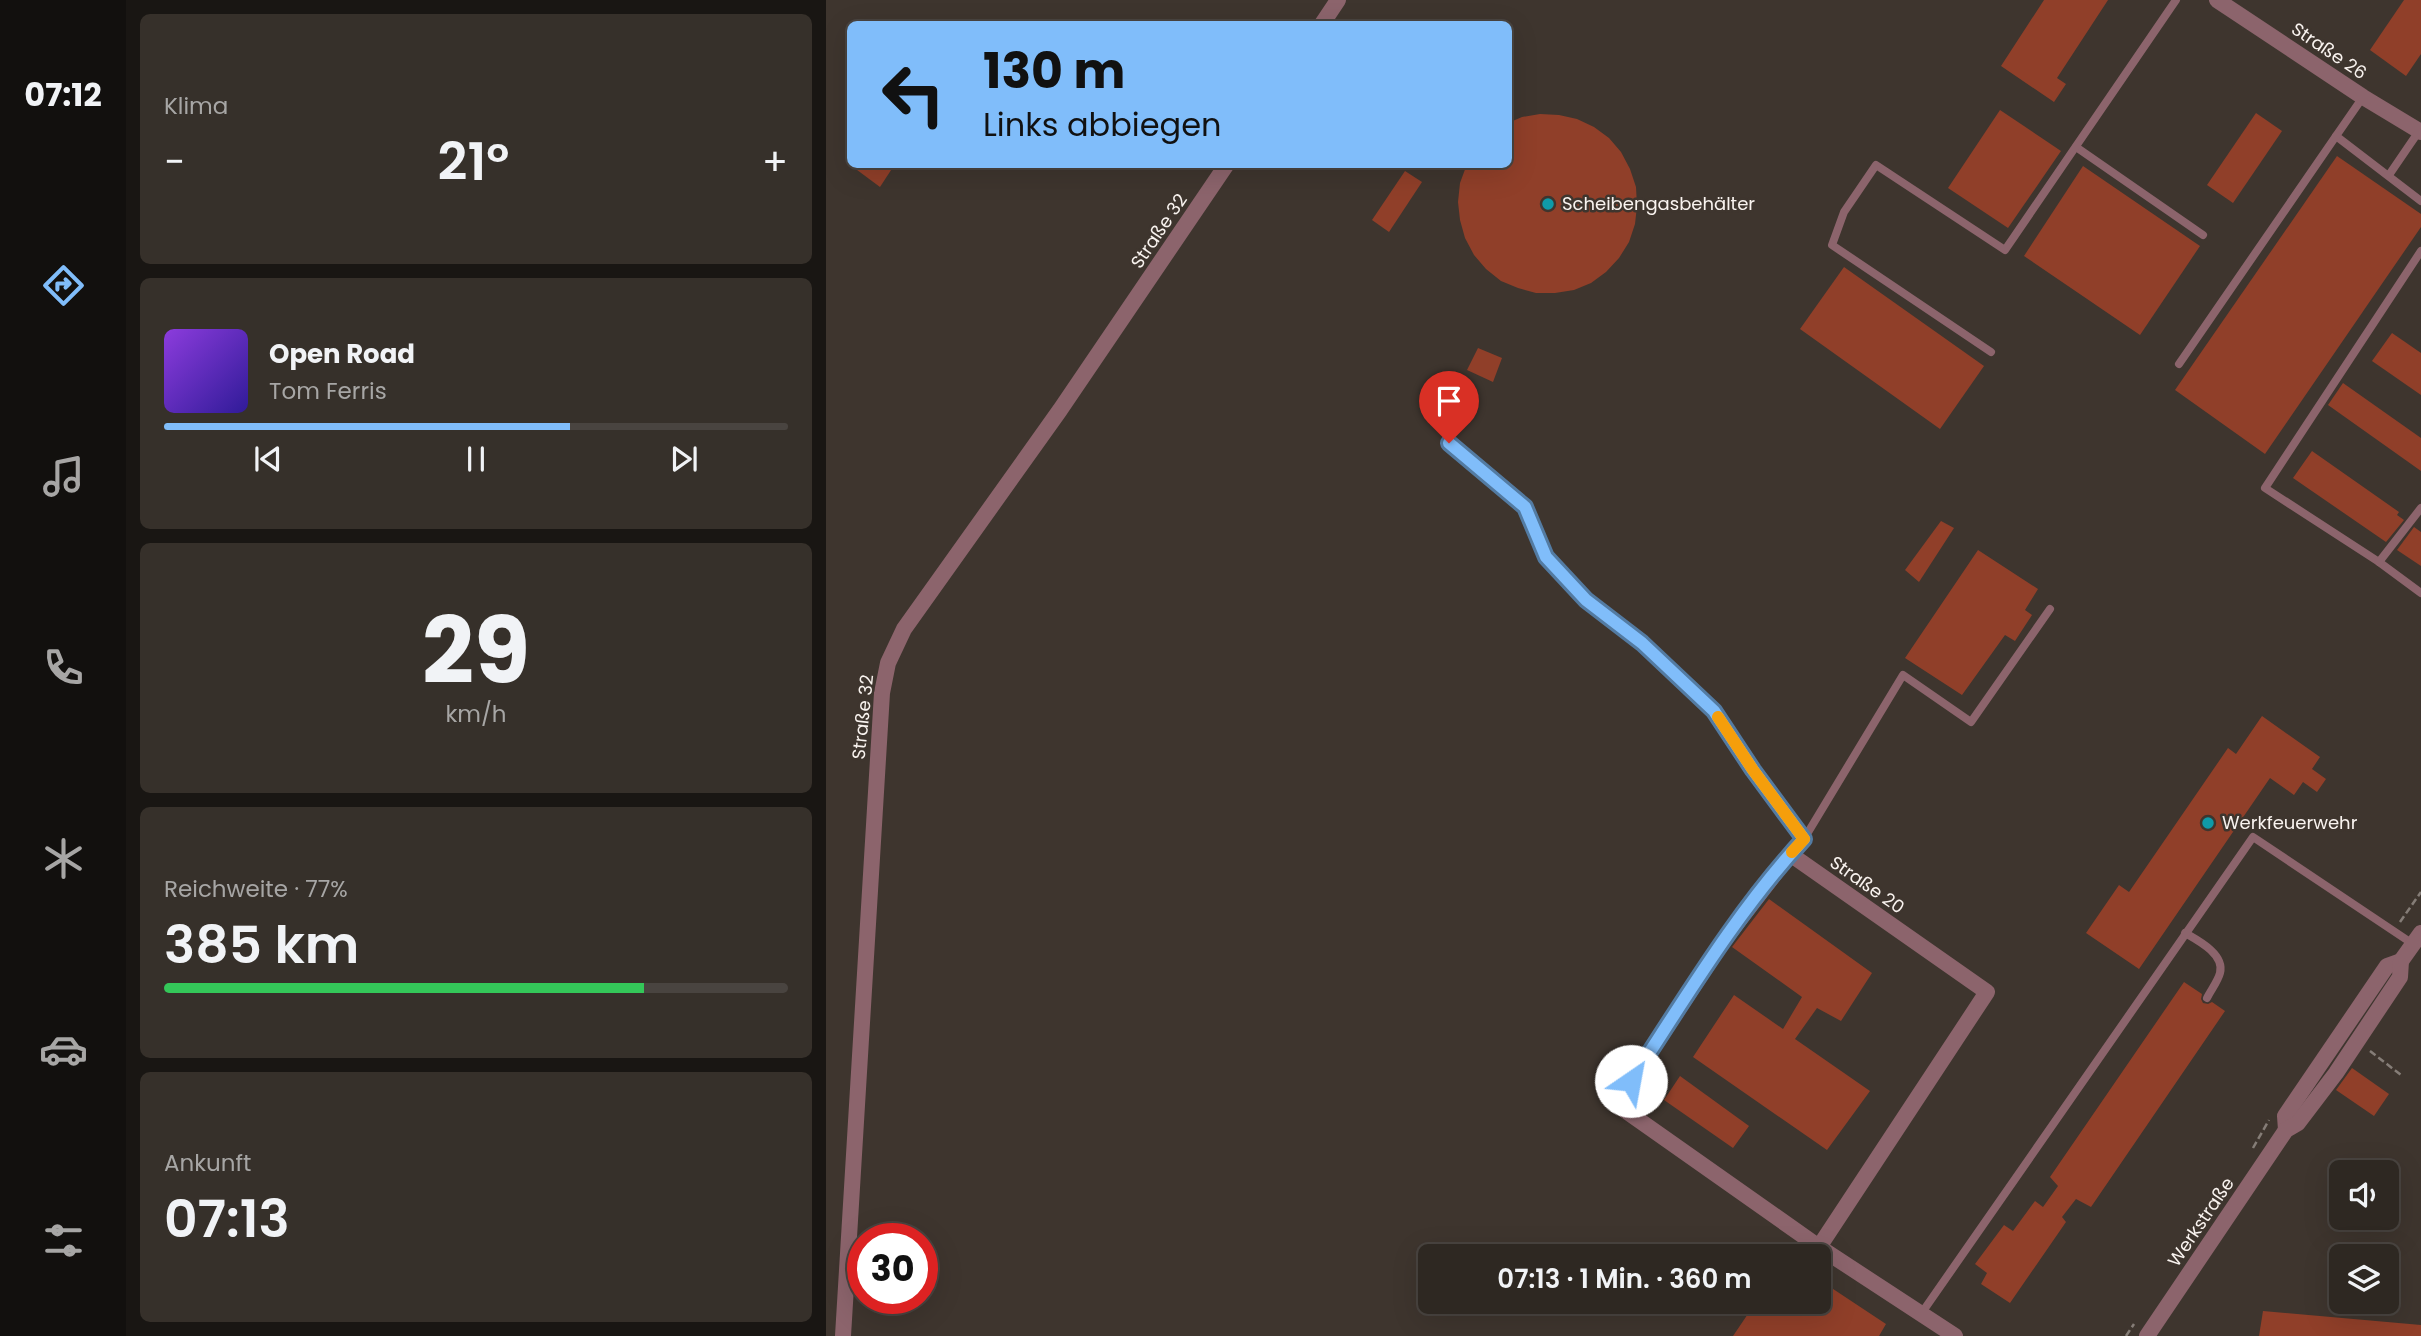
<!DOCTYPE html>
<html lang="de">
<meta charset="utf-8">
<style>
body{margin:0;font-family:Poppins,sans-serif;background:#36302a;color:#f1f3f6;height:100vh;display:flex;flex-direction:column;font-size:26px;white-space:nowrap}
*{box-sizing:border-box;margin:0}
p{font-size:23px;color:#a7a6a5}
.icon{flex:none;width:38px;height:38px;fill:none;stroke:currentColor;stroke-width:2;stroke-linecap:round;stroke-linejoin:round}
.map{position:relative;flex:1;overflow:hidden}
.side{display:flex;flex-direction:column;gap:14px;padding:14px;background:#191613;width:700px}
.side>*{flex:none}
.hud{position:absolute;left:21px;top:21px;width:665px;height:147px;border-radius:10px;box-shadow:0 7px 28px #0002,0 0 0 2px #494440;background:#80bdfa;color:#111;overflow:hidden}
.tools{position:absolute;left:1503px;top:1160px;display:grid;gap:14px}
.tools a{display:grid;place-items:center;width:70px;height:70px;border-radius:10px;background:#2e2822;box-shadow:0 7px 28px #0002,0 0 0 2px #494440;font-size:35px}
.speed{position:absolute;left:21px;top:1223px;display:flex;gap:14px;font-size:35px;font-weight:700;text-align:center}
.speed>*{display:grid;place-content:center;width:91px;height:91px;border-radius:50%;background:#2e2822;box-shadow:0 7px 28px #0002,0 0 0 2px #494440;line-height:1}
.speed .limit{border:10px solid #d22;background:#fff;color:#111}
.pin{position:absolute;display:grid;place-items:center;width:60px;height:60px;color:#fff;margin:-72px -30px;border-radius:50% 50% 50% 0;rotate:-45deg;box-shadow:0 0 7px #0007}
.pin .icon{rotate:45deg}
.me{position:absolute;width:77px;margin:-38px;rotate:33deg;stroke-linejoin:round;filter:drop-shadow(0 0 5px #0008)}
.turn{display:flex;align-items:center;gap:24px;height:147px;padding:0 21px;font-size:32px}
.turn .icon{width:91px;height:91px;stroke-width:2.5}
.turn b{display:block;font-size:49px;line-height:60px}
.big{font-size:52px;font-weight:600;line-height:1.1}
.side .widget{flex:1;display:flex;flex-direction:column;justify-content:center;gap:10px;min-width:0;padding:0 24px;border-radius:10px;background:#36302a}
.side .dial{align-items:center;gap:0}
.dial b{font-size:91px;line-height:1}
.song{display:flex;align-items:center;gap:21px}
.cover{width:84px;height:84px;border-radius:10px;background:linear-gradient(135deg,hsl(270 70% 55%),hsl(250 70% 35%))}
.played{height:7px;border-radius:4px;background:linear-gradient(90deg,#80bdfa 65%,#494440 65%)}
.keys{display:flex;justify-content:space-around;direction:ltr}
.heat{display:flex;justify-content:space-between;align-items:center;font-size:38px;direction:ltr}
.charge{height:10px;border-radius:5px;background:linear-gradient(90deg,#34c759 77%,#494440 0)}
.trip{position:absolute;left:592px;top:1244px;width:413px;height:70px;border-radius:10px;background:#2e2822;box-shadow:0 7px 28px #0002,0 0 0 2px #494440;font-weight:600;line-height:70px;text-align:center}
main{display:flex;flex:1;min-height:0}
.dock{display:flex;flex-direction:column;width:126px;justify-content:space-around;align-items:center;background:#12100e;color:#a7a6a5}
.dock .icon{width:49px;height:49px}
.dock .active{color:#80bdfa}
.dock b{font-size:32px;color:#f1f3f6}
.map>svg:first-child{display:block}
.building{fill:#903f29}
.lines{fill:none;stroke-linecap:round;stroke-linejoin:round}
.path{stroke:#857d77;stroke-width:2.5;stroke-dasharray:7 3.5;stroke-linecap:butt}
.lane{stroke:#8c646c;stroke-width:8}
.street{stroke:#8c646c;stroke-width:16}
.route-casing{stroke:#537ba2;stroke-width:18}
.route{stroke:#80bdfa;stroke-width:12}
.slow{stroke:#f59e0b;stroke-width:12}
.culture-dot{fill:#0f9aa8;stroke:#3e352e;stroke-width:2.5}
.labels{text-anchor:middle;stroke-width:5;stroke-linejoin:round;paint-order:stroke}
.street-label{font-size:18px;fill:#f9f3ef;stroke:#3e352e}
.poi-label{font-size:18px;fill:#f9f3ef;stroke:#3e352e;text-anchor:start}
</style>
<main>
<nav class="dock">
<b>07:12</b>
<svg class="icon active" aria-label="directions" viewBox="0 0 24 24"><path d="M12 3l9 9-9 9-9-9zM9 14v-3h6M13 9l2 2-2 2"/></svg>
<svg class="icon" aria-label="music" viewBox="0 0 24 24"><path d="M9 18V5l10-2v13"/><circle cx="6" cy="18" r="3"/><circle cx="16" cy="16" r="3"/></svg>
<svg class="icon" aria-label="phone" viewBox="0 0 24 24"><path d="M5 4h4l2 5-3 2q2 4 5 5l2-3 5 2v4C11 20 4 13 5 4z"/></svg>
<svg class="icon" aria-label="climate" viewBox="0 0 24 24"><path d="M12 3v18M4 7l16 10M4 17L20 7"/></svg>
<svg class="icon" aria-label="car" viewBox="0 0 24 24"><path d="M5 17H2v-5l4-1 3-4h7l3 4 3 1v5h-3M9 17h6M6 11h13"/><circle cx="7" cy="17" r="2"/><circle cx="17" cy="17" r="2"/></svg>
<svg class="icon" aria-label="filters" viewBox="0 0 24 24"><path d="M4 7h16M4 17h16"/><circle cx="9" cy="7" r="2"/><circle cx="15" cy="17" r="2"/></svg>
</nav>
<section class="side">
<div class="widget"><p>Klima</p>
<div class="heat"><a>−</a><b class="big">21°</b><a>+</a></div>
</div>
<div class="widget">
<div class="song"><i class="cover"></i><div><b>Open Road</b><p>Tom Ferris</p></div></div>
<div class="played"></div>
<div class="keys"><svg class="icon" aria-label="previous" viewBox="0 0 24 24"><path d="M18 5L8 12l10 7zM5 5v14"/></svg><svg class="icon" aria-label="pause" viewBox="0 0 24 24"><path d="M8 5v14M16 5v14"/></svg><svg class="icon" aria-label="next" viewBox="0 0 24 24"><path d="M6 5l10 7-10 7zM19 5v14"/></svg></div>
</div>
<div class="widget dial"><b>29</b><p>km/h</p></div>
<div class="widget"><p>Reichweite · 77%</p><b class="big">385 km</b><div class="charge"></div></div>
<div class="widget"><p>Ankunft</p><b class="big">07:13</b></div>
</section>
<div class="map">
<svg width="1595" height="1336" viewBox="0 0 1595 1336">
<rect width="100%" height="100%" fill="#3e352e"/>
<g class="building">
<polygon points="1218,0 1282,0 1231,78 1240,84 1228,102 1175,66"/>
<polygon points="1578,0 1595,0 1595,54 1580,76 1544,50"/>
<polygon points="1174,110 1235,151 1182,228 1122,188"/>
<polygon points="1430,113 1456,131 1407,203 1381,185"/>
<polygon points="714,114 733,115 751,119 768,127 783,138 795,152 804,169 810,187 811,206 809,224 803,242 793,258 780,272 765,283 748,290 729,293 710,293 692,288 675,281 660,269 648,255 639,238 634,220 632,202 634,183 641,164 682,164 682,123 696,117"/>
<polygon points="1511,156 1595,214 1595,227 1439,454 1349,390"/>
<polygon points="23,164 69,164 54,187"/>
<polygon points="1257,166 1374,246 1314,335 1198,256"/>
<polygon points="579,171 596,182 563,232 546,220"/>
<polygon points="1018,267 1158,366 1114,429 974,329"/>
<polygon points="1566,333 1595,353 1595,395 1546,361"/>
<polygon points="652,348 676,358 667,382 641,370"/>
<polygon points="1517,383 1595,438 1595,471 1502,405"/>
<polygon points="1486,451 1573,512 1571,515 1578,520 1560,542 1467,478"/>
<polygon points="1115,521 1128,528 1093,582 1079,570"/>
<polygon points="1588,527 1595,532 1595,566 1571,550"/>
<polygon points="1152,550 1212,589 1199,610 1206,615 1189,641 1179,635 1136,695 1079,658"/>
<polygon points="1436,716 1494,757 1486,769 1500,779 1491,792 1477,782 1468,795 1444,778 1313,969 1260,933 1293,885 1303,892 1402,748 1410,754"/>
<polygon points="943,899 1046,973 1015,1021 991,1008 969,1039 1044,1091 1001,1150 867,1057 908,995 957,1029 976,997 906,947"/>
<polygon points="1358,982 1376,994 1375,999 1377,1003 1382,1004 1386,1002 1399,1011 1265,1207 1250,1199 1236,1217 1240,1222 1184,1303 1155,1284 1161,1273 1149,1264 1178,1225 1187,1231 1209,1201 1217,1207 1232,1186 1224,1177"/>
<polygon points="1526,1068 1563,1094 1548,1116 1510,1090"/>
<polygon points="854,1076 923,1126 907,1148 838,1100"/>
<polygon points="992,1279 1060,1324 1053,1336 907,1336 930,1302 992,1302"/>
<polygon points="1437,1311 1595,1325 1595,1336 1433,1336"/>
</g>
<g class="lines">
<g class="path">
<polyline points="1574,922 1595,892"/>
<polyline points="1544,1051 1575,1075"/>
<polyline points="1427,1148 1443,1120"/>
<polyline points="1300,1336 1308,1324"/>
</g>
<g class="lane">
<polyline points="1537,97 1510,136 1595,201"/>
<polyline points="1250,147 1377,235"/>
<polyline points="1563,175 1593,131"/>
<polyline points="1595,251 1439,488 1553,562 1595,593"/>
<polyline points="1165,352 1006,245 1018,212 1050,165 1179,250 1350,0"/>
<polyline points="1353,364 1510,136"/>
<polyline points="623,443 699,507 720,557 760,600 816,643 888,711 927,770 978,839"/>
<polyline points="1553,562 1595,508"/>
<polyline points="964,854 978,839 1077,675 1145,722 1224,609"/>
<path d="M1359,933C1371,940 1399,954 1394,973C1392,981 1385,990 1381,998"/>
<polyline points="1095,1314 1427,837 1587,944"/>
</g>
<g class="street">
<polyline points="1391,0 1537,97 1595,132"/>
<polyline points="496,24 512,0"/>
<polyline points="1460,1130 1459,1116 1561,966 1575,961"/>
<polyline points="993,1247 1161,992 964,854 895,944 790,1104 993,1247 1129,1336"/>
<polyline points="17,1336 56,693 62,663 78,629 234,410 401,164"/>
<polyline points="1321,1336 1460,1130 1472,1123 1510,1073 1574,977 1575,961 1595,933"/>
</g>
</g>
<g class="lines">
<g class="route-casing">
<path id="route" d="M623,443L699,507L720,557L760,600L816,643L888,711L927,770L978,839C911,911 859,999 805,1081"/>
</g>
<use href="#route" class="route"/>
<polyline class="slow" points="892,717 927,770 978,839 966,852"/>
</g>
<g class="culture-dot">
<circle cx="722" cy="204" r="7"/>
<circle cx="1382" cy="823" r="7"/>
</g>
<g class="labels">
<g class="street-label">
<text transform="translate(1503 51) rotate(34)" y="6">Straße 26</text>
<text transform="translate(333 231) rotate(-56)" y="6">Straße 32</text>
<text transform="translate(37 717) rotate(-84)" y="6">Straße 32</text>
<text transform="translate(1041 885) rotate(35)" y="6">Straße 20</text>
<text transform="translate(1375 1222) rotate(-56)" y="6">Werkstraße</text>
</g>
<g class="poi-label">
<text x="736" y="210">Scheibengasbehälter</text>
<text x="1396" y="829">Werkfeuerwehr</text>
</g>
</g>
</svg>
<div class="tools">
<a><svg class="icon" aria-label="sound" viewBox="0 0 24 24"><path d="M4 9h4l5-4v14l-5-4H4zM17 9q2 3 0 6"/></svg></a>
<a><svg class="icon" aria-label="layers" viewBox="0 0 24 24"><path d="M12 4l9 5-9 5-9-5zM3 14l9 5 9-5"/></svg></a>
</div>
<div class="speed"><div class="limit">30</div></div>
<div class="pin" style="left:623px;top:443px;background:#d93025"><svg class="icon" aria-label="arrive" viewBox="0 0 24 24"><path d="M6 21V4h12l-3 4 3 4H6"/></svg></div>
<svg class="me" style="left:805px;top:1081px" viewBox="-20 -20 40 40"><circle r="19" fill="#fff"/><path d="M0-13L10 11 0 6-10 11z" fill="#80bdfa"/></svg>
<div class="trip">07:13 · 1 Min. · 360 m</div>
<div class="hud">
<div class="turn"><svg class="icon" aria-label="left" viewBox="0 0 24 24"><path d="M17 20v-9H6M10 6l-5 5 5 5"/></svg><div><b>130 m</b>Links abbiegen</div></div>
</div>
</div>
</main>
